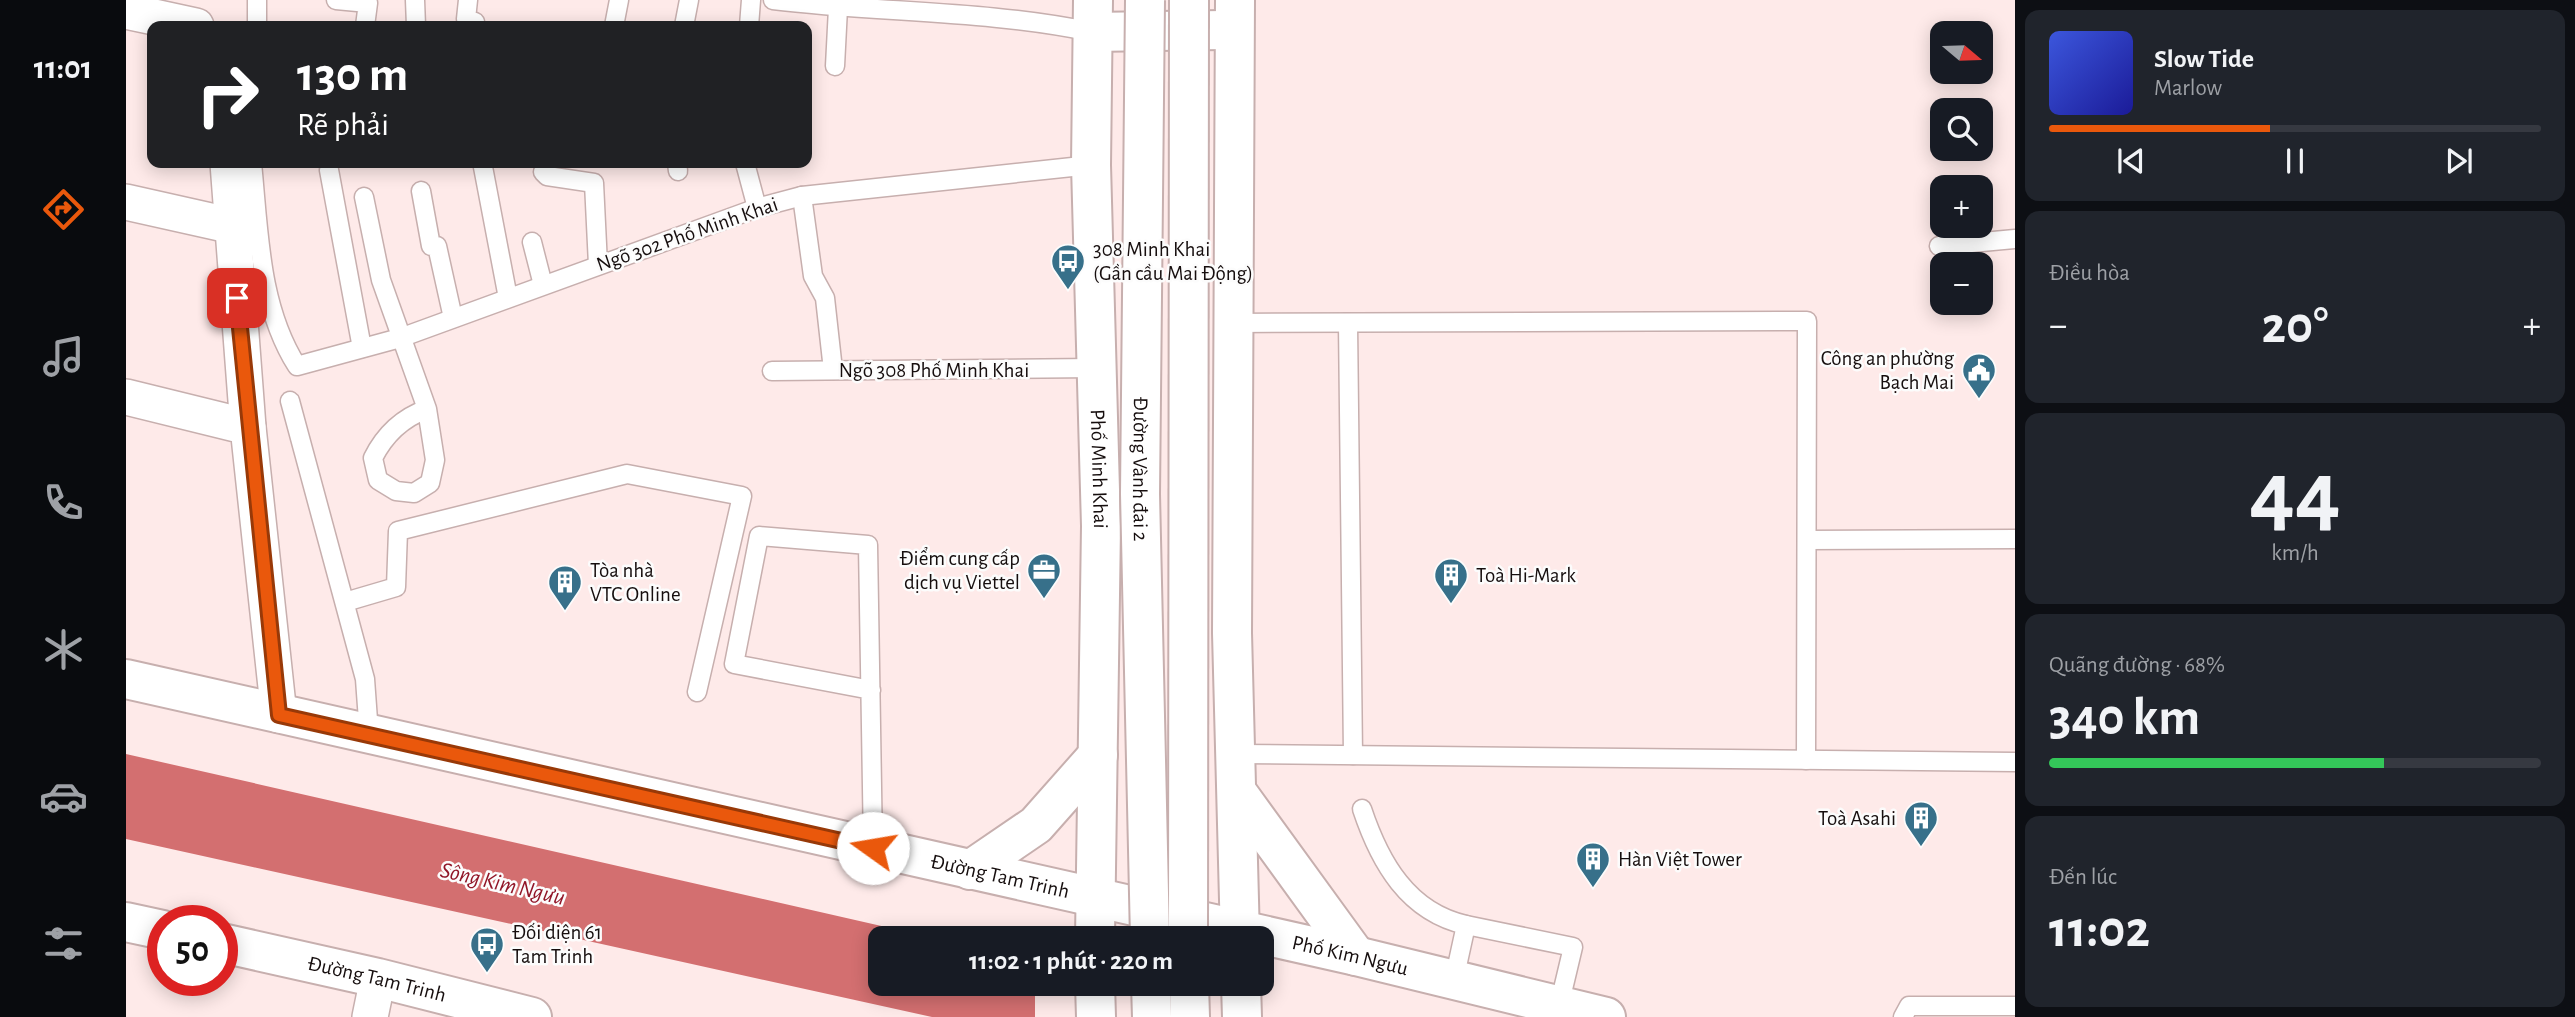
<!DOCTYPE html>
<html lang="vi">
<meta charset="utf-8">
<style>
body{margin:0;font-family:"Alegreya Sans",sans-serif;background:#20242c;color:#f1f3f6;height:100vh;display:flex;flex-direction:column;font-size:26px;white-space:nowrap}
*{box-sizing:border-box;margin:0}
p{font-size:23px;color:#9ea1a6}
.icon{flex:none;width:38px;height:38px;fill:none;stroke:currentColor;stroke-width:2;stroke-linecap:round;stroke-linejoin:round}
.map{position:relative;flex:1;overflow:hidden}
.sheet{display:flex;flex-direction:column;gap:10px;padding:10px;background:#0d0f14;width:560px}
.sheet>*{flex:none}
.banner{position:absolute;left:21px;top:21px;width:665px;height:147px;border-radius:14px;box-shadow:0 4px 18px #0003;background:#202124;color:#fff;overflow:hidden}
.needle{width:46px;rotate:109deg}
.fabs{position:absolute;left:1804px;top:21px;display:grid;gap:14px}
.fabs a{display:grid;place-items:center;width:63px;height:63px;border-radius:14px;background:#171b24;box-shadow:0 4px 18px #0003;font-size:35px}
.speed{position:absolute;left:21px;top:905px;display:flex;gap:14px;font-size:35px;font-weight:700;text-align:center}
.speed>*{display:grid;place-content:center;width:91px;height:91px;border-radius:50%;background:#171b24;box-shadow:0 4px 18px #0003;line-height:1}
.speed .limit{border:10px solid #d22;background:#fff;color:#111}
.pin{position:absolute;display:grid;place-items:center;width:60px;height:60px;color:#fff;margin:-30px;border-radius:14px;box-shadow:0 4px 10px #0006}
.me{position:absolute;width:77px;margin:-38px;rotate:283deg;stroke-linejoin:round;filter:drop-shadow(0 0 5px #0008)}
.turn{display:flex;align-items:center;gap:24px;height:147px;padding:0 35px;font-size:32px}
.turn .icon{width:91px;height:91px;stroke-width:2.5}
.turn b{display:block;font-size:49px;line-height:60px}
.big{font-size:52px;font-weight:700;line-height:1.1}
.sheet .card{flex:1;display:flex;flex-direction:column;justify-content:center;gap:10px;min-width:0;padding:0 24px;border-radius:14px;background:#20242c}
.sheet .dial{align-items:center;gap:0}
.dial b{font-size:91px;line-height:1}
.song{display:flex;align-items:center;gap:21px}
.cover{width:84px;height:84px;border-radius:10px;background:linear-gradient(135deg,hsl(230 70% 55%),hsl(240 70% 35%))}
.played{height:7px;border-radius:4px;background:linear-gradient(90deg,#ea580c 45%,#363941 45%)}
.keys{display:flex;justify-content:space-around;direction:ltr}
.heat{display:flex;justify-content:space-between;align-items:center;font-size:38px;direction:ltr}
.charge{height:10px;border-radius:5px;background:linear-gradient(90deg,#34c759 68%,#363941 0)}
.trip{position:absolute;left:742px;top:926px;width:406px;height:70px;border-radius:14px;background:#171b24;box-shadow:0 4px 18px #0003;font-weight:700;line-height:70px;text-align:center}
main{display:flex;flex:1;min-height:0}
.dock{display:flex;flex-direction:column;width:126px;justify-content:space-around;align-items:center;background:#090b0e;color:#9ea1a6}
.dock .icon{width:49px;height:49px}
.dock .selected{color:#ea580c}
.dock b{font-size:32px;color:#f1f3f6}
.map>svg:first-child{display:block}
.water{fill:#d36f70}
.pier{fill:#feeae9}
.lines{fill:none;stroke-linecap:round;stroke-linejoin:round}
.service-casing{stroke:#c7afae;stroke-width:21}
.minor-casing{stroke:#c7afae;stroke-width:38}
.secondary-casing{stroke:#c7afae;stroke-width:42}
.primary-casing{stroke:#c7afae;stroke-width:42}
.trunk-casing{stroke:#c7afae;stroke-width:42}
.service{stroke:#fff;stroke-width:18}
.minor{stroke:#fff;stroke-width:35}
.secondary{stroke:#fff;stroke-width:38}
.primary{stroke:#fff;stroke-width:38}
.trunk{stroke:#fff;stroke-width:38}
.trunk-bridge-casing{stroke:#c7afae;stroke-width:42;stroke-linecap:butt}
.trunk-bridge{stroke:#fff;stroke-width:38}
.route-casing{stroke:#983908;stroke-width:18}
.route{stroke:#ea580c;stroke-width:12}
.labels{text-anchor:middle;stroke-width:5;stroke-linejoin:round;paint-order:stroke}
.street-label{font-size:21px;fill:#160e0e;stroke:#fcfcfc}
.poi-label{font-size:21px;fill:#160e0e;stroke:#fcfcfc;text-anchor:start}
.water-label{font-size:23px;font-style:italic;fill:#911628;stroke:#fcfcfc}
</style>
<main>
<nav class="dock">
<b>11:01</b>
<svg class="icon selected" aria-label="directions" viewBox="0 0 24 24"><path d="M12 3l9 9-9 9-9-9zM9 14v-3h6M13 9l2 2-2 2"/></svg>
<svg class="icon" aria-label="music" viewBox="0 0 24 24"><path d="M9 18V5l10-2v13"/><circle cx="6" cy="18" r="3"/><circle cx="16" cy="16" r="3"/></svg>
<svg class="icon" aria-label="phone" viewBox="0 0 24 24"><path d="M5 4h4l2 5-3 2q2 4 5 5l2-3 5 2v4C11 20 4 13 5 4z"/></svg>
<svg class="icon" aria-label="climate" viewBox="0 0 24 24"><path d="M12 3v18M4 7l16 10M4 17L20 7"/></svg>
<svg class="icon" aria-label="car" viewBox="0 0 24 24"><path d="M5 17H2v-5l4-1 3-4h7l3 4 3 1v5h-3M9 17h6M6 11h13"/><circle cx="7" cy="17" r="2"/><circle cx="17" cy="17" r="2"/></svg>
<svg class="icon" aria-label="filters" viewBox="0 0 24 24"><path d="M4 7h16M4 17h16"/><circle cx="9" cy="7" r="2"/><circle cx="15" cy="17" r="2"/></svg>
</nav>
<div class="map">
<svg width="1889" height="1017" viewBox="0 0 1889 1017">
<rect width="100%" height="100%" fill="#feeae9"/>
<polygon class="water" points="0,754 808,938 754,938 754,984 1012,984 1163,1017 806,1017 0,839"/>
<polygon class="pier" points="909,984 1028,984 1164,1014 1167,1017 909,1017"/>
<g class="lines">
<g class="service-casing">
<g id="service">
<polyline points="131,0 131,26"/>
<polyline points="210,0 242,3 239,26"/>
<polyline points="289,0 290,26"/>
<polyline points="342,0 340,19 349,22 348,26"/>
<path d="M647,0C753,13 861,10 966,32"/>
<polyline points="488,26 493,0"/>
<polyline points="558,26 563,0"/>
<polyline points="623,26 625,0"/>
<polyline points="709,66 712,8"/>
<path d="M126,163C133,232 133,306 171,366L274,338L631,208L676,196L965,165"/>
<polyline points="551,163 552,171"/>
<polyline points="619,163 631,208"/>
<polyline points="357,167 382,298"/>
<polyline points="203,170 236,348"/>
<polyline points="417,172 421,176 468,183 472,265"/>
<polyline points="295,191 305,246 311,246 327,318"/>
<polyline points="676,196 687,276 699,298 707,370"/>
<path d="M238,197L255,280L301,409C276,418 259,434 247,458L252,480L270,491L288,493L304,483L309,460L301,409"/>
<polyline points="406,242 417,285"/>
<polyline points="1813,246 1889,239"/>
<polyline points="1107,323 1681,321 1680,760"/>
<polyline points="1222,323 1227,755"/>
<polyline points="646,371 970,368"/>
<polyline points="164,401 239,679 243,734"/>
<polyline points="1681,540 1889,539"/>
<polyline points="219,602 270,587 272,531 501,474 616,496 571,692"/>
<path d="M745,690L608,664L633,536L742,545C744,646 745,747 747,848"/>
<polyline points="1110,754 1889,762"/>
<path d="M1236,809C1254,863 1282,912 1340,925L1328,980"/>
<polyline points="1340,925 1447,947 1433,1006"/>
<polyline points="1777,1017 1783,1006 1889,1006"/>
</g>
</g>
<g class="minor-casing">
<g id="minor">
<polyline points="0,11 70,26"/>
<polyline points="102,163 122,427"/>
<polyline points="0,202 107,226"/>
<polyline points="0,397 122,427 153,715"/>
<polyline points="244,1017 252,978"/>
</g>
</g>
<g class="secondary-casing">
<g id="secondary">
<path id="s1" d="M0,679L1230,956L1480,1017"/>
<polyline points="0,922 37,930"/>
<path id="s2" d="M96,943L252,978L406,1017"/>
</g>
</g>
<g class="primary-casing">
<g id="primary">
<path id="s3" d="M967,0L965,165L975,526L969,938"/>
<polyline points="1109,0 1106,633 1114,938"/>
<polyline points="966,32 1097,30"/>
<polyline points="1111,792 1230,956"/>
<polyline points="844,870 910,825 972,755"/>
<polyline points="969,984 970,1017"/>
<polyline points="1115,984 1116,1017"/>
</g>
</g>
<g class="trunk-casing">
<g id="trunk">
<polyline points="1025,984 1026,1017"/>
<polyline points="1063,984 1064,1017"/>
</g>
</g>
<use href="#service" class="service"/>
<use href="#minor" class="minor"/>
<use href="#secondary" class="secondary"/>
<use href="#primary" class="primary"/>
<use href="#trunk" class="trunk"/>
<g class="trunk-bridge-casing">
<g id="trunk-bridge">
<path id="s4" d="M1019,0L1014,494L1024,938"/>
<polyline points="1062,938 1063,0"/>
</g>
</g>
<use href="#trunk-bridge" class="trunk-bridge"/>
</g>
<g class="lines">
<g class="route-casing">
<polyline id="route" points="111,298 153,715 747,848"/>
</g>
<use href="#route" class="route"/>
</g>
<defs>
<g id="bus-pin" transform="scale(1.75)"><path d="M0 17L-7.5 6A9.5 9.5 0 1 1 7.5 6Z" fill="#37708a" stroke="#fcfcfc"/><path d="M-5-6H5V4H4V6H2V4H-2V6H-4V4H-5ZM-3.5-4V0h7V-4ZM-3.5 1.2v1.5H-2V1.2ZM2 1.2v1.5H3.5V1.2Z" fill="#fff"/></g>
<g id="civic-pin" transform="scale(1.75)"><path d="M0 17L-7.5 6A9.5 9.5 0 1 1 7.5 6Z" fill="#37708a" stroke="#fcfcfc"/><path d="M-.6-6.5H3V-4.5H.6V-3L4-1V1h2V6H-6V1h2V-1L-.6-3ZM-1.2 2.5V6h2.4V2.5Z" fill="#fff"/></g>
<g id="office-pin" transform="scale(1.75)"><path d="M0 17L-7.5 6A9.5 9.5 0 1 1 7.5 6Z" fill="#37708a" stroke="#fcfcfc"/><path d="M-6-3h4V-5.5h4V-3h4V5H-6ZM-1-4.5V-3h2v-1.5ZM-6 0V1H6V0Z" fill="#fff"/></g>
<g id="building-pin" transform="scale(1.75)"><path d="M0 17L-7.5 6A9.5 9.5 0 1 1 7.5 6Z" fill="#37708a" stroke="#fcfcfc"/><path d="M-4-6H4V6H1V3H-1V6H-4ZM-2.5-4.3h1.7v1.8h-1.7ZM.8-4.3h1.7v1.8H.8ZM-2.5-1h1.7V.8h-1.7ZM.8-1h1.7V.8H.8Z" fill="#fff"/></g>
</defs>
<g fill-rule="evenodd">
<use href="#bus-pin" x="942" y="261"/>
<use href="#civic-pin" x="1853" y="370"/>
<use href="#office-pin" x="918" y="570"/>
<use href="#building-pin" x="1325" y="575"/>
<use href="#building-pin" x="439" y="582"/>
<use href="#building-pin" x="1795" y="818"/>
<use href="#building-pin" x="1467" y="859"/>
<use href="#bus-pin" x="361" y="944"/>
</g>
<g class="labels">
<g class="street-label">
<text transform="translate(561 234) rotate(-19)" y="7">Ngõ 302 Phố Minh Khai</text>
<text x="808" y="377">Ngõ 308 Phố Minh Khai</text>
<text dy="7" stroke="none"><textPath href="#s3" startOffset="469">Phố Minh Khai</textPath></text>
<text dy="7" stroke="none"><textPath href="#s4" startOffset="469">Đường Vành đai 2</textPath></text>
<text dy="7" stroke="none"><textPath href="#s1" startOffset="896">Đường Tam Trinh</textPath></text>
<text dy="7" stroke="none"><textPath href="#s1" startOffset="1255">Phố Kim Ngưu</textPath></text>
<text dy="7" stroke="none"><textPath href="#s2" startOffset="159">Đường Tam Trinh</textPath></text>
</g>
<g class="poi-label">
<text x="967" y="256">308 Minh Khai<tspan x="967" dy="24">(Gần cầu Mai Động)</tspan></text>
<text x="1828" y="365" text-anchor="end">Công an phường<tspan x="1828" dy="24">Bạch Mai</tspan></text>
<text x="894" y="565" text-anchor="end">Điểm cung cấp<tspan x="894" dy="24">dịch vụ Viettel</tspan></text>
<text x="464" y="577">Tòa nhà<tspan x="464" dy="24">VTC Online</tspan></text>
<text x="1350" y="582">Toà Hi-Mark</text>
<text x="1770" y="825" text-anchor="end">Toà Asahi</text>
<text x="1492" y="866">Hàn Việt Tower</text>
<text x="386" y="939">Đối diện 61<tspan x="386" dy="24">Tam Trinh</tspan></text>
</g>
<g class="water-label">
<text transform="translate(377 883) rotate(13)" y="8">Sông Kim Ngưu</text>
</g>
</g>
</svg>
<div class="fabs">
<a><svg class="needle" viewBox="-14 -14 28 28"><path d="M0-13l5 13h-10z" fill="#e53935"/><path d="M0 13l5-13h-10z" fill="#9ea1a6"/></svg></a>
<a><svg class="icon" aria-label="search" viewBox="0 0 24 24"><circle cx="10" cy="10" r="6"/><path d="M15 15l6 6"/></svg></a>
<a>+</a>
<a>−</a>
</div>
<div class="speed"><div class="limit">50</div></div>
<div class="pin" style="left:111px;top:298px;background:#d93025"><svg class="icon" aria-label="arrive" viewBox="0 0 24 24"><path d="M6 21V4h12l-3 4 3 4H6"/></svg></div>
<svg class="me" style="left:747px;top:848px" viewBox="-20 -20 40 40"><circle r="19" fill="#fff"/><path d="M0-13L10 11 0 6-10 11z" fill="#ea580c"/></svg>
<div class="trip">11:02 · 1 phút · 220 m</div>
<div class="banner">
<div class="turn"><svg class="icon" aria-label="right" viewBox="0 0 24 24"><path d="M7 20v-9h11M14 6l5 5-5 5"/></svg><div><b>130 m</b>Rẽ phải</div></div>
</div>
</div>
<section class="sheet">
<div class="card">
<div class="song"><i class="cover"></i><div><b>Slow Tide</b><p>Marlow</p></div></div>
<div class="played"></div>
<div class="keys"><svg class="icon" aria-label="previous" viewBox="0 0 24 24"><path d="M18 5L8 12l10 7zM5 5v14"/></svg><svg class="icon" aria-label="pause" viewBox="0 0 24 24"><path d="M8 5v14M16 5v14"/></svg><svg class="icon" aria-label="next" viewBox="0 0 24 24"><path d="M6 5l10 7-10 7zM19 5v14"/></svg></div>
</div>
<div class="card"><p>Điều hòa</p>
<div class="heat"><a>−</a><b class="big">20°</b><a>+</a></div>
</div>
<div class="card dial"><b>44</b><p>km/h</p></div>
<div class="card"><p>Quãng đường · 68%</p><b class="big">340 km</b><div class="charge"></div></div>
<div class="card"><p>Đến lúc</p><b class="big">11:02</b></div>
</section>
</main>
